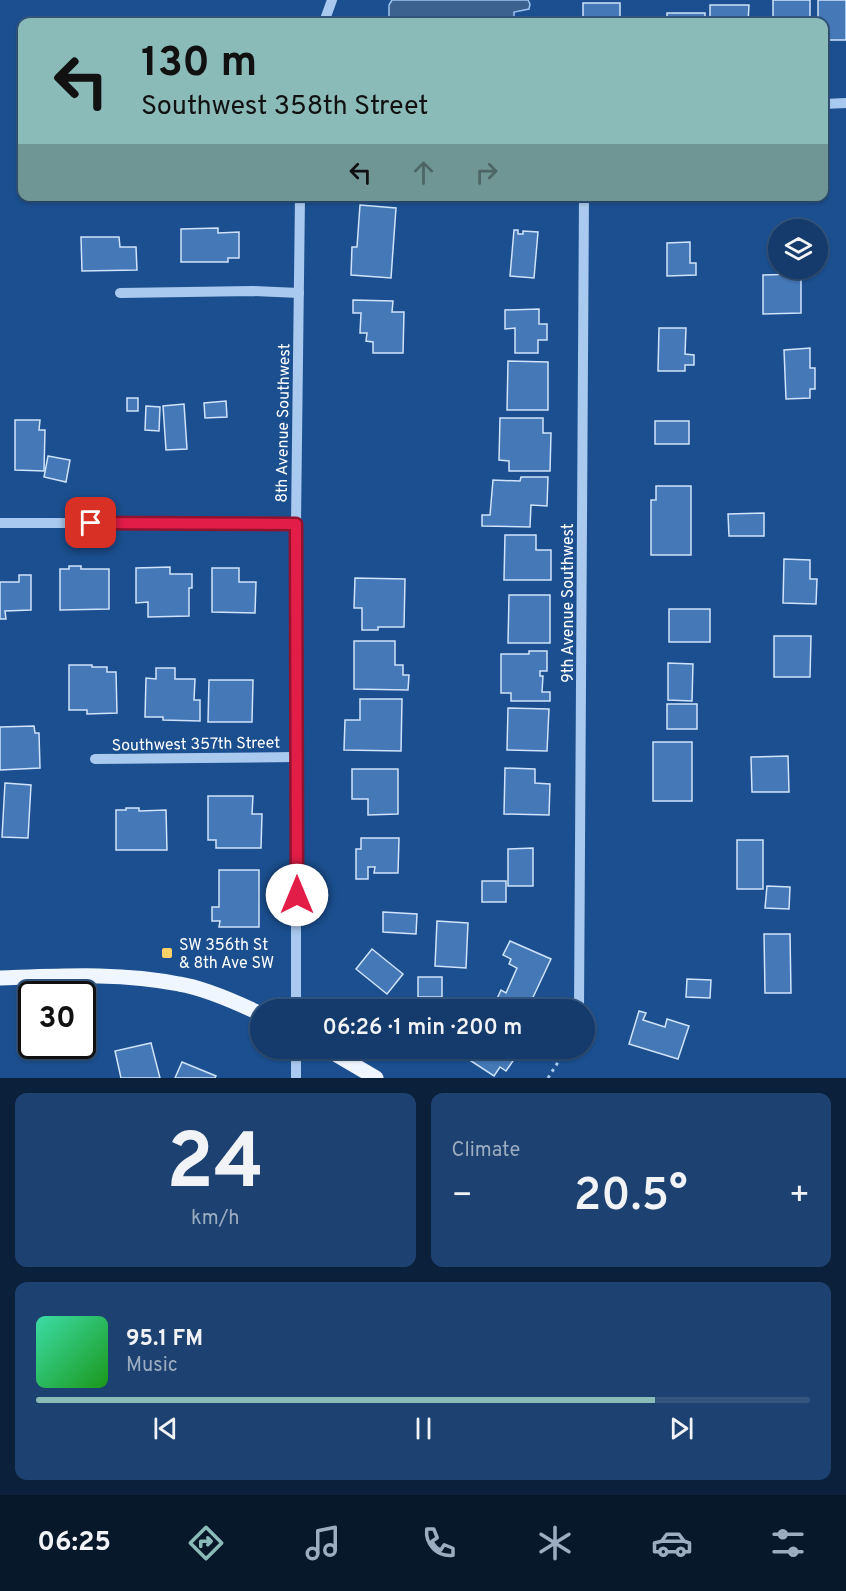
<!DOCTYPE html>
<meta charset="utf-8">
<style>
body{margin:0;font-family:Overpass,sans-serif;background:#1d4271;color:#f1f3f6;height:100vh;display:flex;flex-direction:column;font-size:22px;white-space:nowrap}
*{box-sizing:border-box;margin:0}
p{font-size:20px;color:#9dadc1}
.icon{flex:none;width:33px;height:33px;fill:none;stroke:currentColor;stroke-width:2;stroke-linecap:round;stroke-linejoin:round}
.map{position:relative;height:1078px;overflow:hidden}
.side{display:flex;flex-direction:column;gap:15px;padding:15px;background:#0b203b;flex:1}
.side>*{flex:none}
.banner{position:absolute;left:18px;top:18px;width:810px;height:183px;border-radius:12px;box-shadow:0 2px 4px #0004,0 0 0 2px #33557e;background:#8bbbb9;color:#111;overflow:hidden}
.tools{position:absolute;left:768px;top:219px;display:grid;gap:12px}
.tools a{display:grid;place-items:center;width:60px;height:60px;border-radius:50%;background:#143b6b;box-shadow:0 2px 4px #0004,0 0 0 2px #33557e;font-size:30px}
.speed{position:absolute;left:18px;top:981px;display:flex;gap:12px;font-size:30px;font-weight:700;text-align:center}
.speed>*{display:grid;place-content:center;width:78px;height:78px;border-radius:50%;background:#143b6b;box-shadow:0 2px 4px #0004,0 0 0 2px #33557e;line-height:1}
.speed .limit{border:3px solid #111;border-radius:9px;background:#fff;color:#111}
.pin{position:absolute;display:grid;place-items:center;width:51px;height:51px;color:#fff;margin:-26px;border-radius:12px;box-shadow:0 3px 9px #0006}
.me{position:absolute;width:66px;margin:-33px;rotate:0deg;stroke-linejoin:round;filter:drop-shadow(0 0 4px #0008)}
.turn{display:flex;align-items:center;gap:21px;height:126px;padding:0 24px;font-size:27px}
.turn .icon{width:78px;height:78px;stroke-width:2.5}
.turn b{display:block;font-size:42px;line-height:51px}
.lanes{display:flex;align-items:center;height:57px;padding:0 24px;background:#0003;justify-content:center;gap:30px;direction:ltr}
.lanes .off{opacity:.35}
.big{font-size:45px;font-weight:600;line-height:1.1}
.side .widget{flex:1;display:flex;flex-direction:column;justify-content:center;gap:9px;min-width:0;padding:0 21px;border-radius:12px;background:#1d4271}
.side .dial{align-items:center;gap:0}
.dial b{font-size:78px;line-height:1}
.song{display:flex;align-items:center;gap:18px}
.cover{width:72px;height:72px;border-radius:9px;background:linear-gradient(135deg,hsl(160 70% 55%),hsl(120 70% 35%))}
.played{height:6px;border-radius:3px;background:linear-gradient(90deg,#8bbbb9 80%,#33557e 80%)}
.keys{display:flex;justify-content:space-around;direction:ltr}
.heat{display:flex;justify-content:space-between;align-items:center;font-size:33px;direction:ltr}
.side .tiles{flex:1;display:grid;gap:15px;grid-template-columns:1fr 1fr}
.widget:last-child{grid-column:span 2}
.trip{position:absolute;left:250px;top:999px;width:345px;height:60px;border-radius:30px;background:#143b6b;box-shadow:0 2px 4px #0004,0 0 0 2px #33557e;font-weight:600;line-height:60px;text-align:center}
.tabs{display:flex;height:96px;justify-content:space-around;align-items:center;background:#08182b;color:#9dadc1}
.tabs .icon{width:42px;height:42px}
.tabs .current{color:#8bbbb9}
.tabs b{font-size:27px;color:#f1f3f6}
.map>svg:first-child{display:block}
.water{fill:#3c6290;stroke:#9cc4f0;stroke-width:1.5}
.building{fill:#4478b7;stroke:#cfe3fa;stroke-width:1.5}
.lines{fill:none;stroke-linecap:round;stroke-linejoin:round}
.path{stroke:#a9c9ee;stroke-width:3;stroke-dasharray:3 4.5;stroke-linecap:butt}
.minor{stroke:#a9c9ee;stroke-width:10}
.major{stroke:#f0f6ff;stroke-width:15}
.route-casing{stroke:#92132f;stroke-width:15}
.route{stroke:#e11d48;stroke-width:10}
.poi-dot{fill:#ffd166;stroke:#1b4f8f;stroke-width:2}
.labels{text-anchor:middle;stroke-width:6;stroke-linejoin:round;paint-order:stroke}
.street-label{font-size:16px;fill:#fff;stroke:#1b4f8f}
.poi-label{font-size:16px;fill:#fff;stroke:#1b4f8f;text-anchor:start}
</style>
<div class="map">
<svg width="846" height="1078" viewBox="0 0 846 1078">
<rect width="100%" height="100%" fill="#1b4f8f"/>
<polygon class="water" points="392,0 528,0 530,4 529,9 514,12 514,22 389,22 389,5"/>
<g class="building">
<rect x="773" y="0" width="37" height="22"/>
<polygon points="818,0 846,0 846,40 824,40 824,22 818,22"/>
<rect x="583" y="3" width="37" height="19"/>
<polygon points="710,5 749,5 748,22 710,22"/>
<rect x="667" y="13" width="38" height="9"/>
<rect x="624" y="18" width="39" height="4"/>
<polygon points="147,196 178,196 178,198 147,199"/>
<polygon points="360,205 396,208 391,278 351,275 352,247 357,247"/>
<polygon points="218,228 218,233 239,232 239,258 228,258 228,262 181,262 181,229"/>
<polygon points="514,230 518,230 518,234 523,234 523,231 538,232 534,278 510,276"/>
<polygon points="81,237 119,237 120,247 136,247 137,270 82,271"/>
<polygon points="690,242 690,263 696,263 696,275 667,276 667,243"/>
<polygon points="801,274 801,313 763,314 763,275"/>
<polygon points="353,300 393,301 392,312 404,312 403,353 373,353 373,342 366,341 367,333 360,333 361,313 353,313"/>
<polygon points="539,309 539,324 547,324 547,340 538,340 538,353 515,353 515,328 505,329 505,310"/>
<polygon points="659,328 686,328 685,354 694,355 694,365 685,365 685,371 658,371"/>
<polygon points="810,348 810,368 815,368 815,389 810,389 810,398 786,399 784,350"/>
<polygon points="508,361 548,362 548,410 507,410"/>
<rect x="127" y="398" width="11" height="13"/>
<polygon points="226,401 227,417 205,418 204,403"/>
<polygon points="184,404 187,449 166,450 163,406"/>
<polygon points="146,406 160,407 159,431 145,430"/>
<polygon points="500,418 543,418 543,433 551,433 550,471 509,471 509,461 499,460"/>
<polygon points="15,420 40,420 39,430 45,430 44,471 15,470"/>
<rect x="655" y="421" width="34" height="23"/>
<polygon points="48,456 70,460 66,482 44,477"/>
<polygon points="521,477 548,477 547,506 531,505 530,527 482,526 482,515 490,515 493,480 520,481"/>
<polygon points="656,486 691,486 691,555 651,555 651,500 656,500"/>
<polygon points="764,513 764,536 729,536 728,514"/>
<polygon points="505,535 536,535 536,550 551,550 551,580 504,580"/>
<polygon points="784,559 810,560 810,579 817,579 816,604 783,603"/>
<polygon points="69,566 81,566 81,569 109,569 109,609 60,610 60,569 69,569"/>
<polygon points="170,567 170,574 192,574 192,588 189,588 189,616 148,617 148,602 136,603 136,568"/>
<polygon points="212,568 239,568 239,582 256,582 255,613 212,612"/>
<polygon points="19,575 31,575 31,610 5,611 6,619 0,619 0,582 19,582"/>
<polygon points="355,578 405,579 404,627 378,627 378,630 362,630 362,608 354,608"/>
<polygon points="509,595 550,595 550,643 508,643"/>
<rect x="669" y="609" width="41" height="33"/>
<polygon points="774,636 811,636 810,677 774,677"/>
<polygon points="354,641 395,641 395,665 403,665 403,675 409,675 408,690 354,689"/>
<polygon points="529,651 547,651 547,671 540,671 540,676 543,676 542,692 550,692 550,701 511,701 511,693 501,693 501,654 529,654"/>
<polygon points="668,663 693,664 692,701 668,700"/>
<polygon points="69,665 92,665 92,667 107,667 107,672 116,672 117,713 87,714 87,710 69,710"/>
<polygon points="156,668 175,668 175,679 195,679 194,700 200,700 200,721 163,720 163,717 145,717 146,678 156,679"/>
<polygon points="209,680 253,680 252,722 208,722"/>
<polygon points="360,699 402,699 401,751 344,750 345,720 360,720"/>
<rect x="667" y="704" width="30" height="25"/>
<polygon points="508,708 549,709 547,751 507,750"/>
<polygon points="34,726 35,733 39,733 40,768 0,770 0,727"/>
<rect x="653" y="742" width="39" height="59"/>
<polygon points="788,756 789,792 752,792 751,757"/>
<polygon points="505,768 535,769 535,783 550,784 549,815 504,814"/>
<polygon points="352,769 398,769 398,814 368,815 368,799 352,799"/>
<polygon points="5,783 31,785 28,838 2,837"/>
<polygon points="208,796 253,796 252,814 262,814 261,848 216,848 216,840 208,840"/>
<polygon points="126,808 139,808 139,811 166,810 167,850 116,850 116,810 126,810"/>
<polygon points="361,838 399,838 398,873 374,873 375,867 368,867 368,879 356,879 356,849 361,849"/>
<rect x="737" y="840" width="26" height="49"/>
<polygon points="533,848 533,886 508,886 508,849"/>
<polygon points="219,870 259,870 259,927 219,927 220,921 212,921 212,907 219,907"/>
<rect x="482" y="881" width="24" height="21"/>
<polygon points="767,886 790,887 789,909 765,908"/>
<polygon points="383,912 417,914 416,934 383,932"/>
<polygon points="437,921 468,923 466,968 435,966"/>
<polygon points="764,934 790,934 791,993 765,993"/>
<polygon points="510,941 551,959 527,1010 513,1010 496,1001 501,990 506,993 517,968 509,964 511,959 503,955"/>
<polygon points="372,949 403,974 387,994 356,969"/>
<rect x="418" y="977" width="24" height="20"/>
<polygon points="687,979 711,980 710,998 686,997"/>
<polygon points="639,1011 646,1013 643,1020 665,1027 667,1019 689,1026 678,1059 629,1044"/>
<polygon points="151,1043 160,1078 121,1078 115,1051"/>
<polygon points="476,1048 520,1048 521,1049 506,1071 500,1067 494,1076 468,1059"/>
<polygon points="182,1062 216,1076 215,1078 175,1078"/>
</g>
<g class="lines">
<polyline class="path" points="548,1078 567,1048"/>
<g class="minor">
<polyline points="324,22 332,0"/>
<polyline points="824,104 846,103"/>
<polyline points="120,293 253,291 299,293"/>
<polyline points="0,523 296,523"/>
<polyline points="95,759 297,757"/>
<polyline points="296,1010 296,523 300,196"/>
<polyline points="579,1010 584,196"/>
<polyline points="296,1078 296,1048"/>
</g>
<g class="major">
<path d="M0,978C59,976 120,972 179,984C204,988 238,1003 261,1014"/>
<polyline points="325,1048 376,1078"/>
</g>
</g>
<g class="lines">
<g class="route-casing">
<polyline id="route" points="91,523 296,524 297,895"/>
</g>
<use href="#route" class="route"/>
</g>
<rect class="poi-dot" x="161" y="947" width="12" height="12" rx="3"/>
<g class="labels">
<g class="street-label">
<text transform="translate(282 423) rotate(-89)" y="6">8th Avenue Southwest</text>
<text transform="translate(567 603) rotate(-90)" y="6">9th Avenue Southwest</text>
<text transform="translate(196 743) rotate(-1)" y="6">Southwest 357th Street</text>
</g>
<g class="poi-label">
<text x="179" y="950">SW 356th St<tspan x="179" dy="18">&amp; 8th Ave SW</tspan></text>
</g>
</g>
</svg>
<div class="tools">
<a><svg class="icon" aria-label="layers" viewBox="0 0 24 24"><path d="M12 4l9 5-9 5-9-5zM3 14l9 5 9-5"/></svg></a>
</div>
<div class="speed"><div class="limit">30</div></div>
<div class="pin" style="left:91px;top:523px;background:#d93025"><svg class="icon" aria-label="arrive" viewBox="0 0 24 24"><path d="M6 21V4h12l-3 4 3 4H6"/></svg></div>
<svg class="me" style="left:297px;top:895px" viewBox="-20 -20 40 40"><circle r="19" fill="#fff"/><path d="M0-13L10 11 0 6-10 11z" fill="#e11d48"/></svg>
<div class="trip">06:26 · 1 min · 200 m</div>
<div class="banner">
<div class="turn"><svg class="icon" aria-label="left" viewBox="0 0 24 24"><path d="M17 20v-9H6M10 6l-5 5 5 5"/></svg><div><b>130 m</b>Southwest 358th Street</div></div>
<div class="lanes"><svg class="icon" aria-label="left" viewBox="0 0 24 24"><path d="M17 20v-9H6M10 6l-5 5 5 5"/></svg><svg class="icon off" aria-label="ahead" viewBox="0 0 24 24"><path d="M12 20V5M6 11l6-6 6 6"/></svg><svg class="icon off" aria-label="right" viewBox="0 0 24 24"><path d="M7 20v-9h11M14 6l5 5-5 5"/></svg></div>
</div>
</div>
<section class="side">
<div class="tiles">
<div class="widget dial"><b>24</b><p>km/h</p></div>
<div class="widget"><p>Climate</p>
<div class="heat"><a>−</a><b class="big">20.5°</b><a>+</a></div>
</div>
<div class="widget">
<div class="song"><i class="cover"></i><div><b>95.1 FM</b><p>Music</p></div></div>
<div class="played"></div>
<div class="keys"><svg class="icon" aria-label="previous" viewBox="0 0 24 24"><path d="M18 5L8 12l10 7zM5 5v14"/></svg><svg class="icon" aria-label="pause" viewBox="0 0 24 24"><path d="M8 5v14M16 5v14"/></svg><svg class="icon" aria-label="next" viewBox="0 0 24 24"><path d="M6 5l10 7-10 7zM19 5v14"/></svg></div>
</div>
</div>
</section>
<nav class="tabs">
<b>06:25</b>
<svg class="icon current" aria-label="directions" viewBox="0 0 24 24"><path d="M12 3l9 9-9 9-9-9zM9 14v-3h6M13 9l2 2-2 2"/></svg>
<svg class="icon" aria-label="music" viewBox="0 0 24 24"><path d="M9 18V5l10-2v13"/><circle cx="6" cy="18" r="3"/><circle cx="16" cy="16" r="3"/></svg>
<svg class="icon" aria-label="phone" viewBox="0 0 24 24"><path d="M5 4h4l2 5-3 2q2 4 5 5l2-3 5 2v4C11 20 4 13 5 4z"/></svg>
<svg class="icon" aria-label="climate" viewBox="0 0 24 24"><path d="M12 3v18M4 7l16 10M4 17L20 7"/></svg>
<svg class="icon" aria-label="car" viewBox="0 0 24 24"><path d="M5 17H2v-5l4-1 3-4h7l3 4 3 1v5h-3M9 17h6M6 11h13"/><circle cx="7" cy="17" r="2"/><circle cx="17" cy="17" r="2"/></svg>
<svg class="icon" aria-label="filters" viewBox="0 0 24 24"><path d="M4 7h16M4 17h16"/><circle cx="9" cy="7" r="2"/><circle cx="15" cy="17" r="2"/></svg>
</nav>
